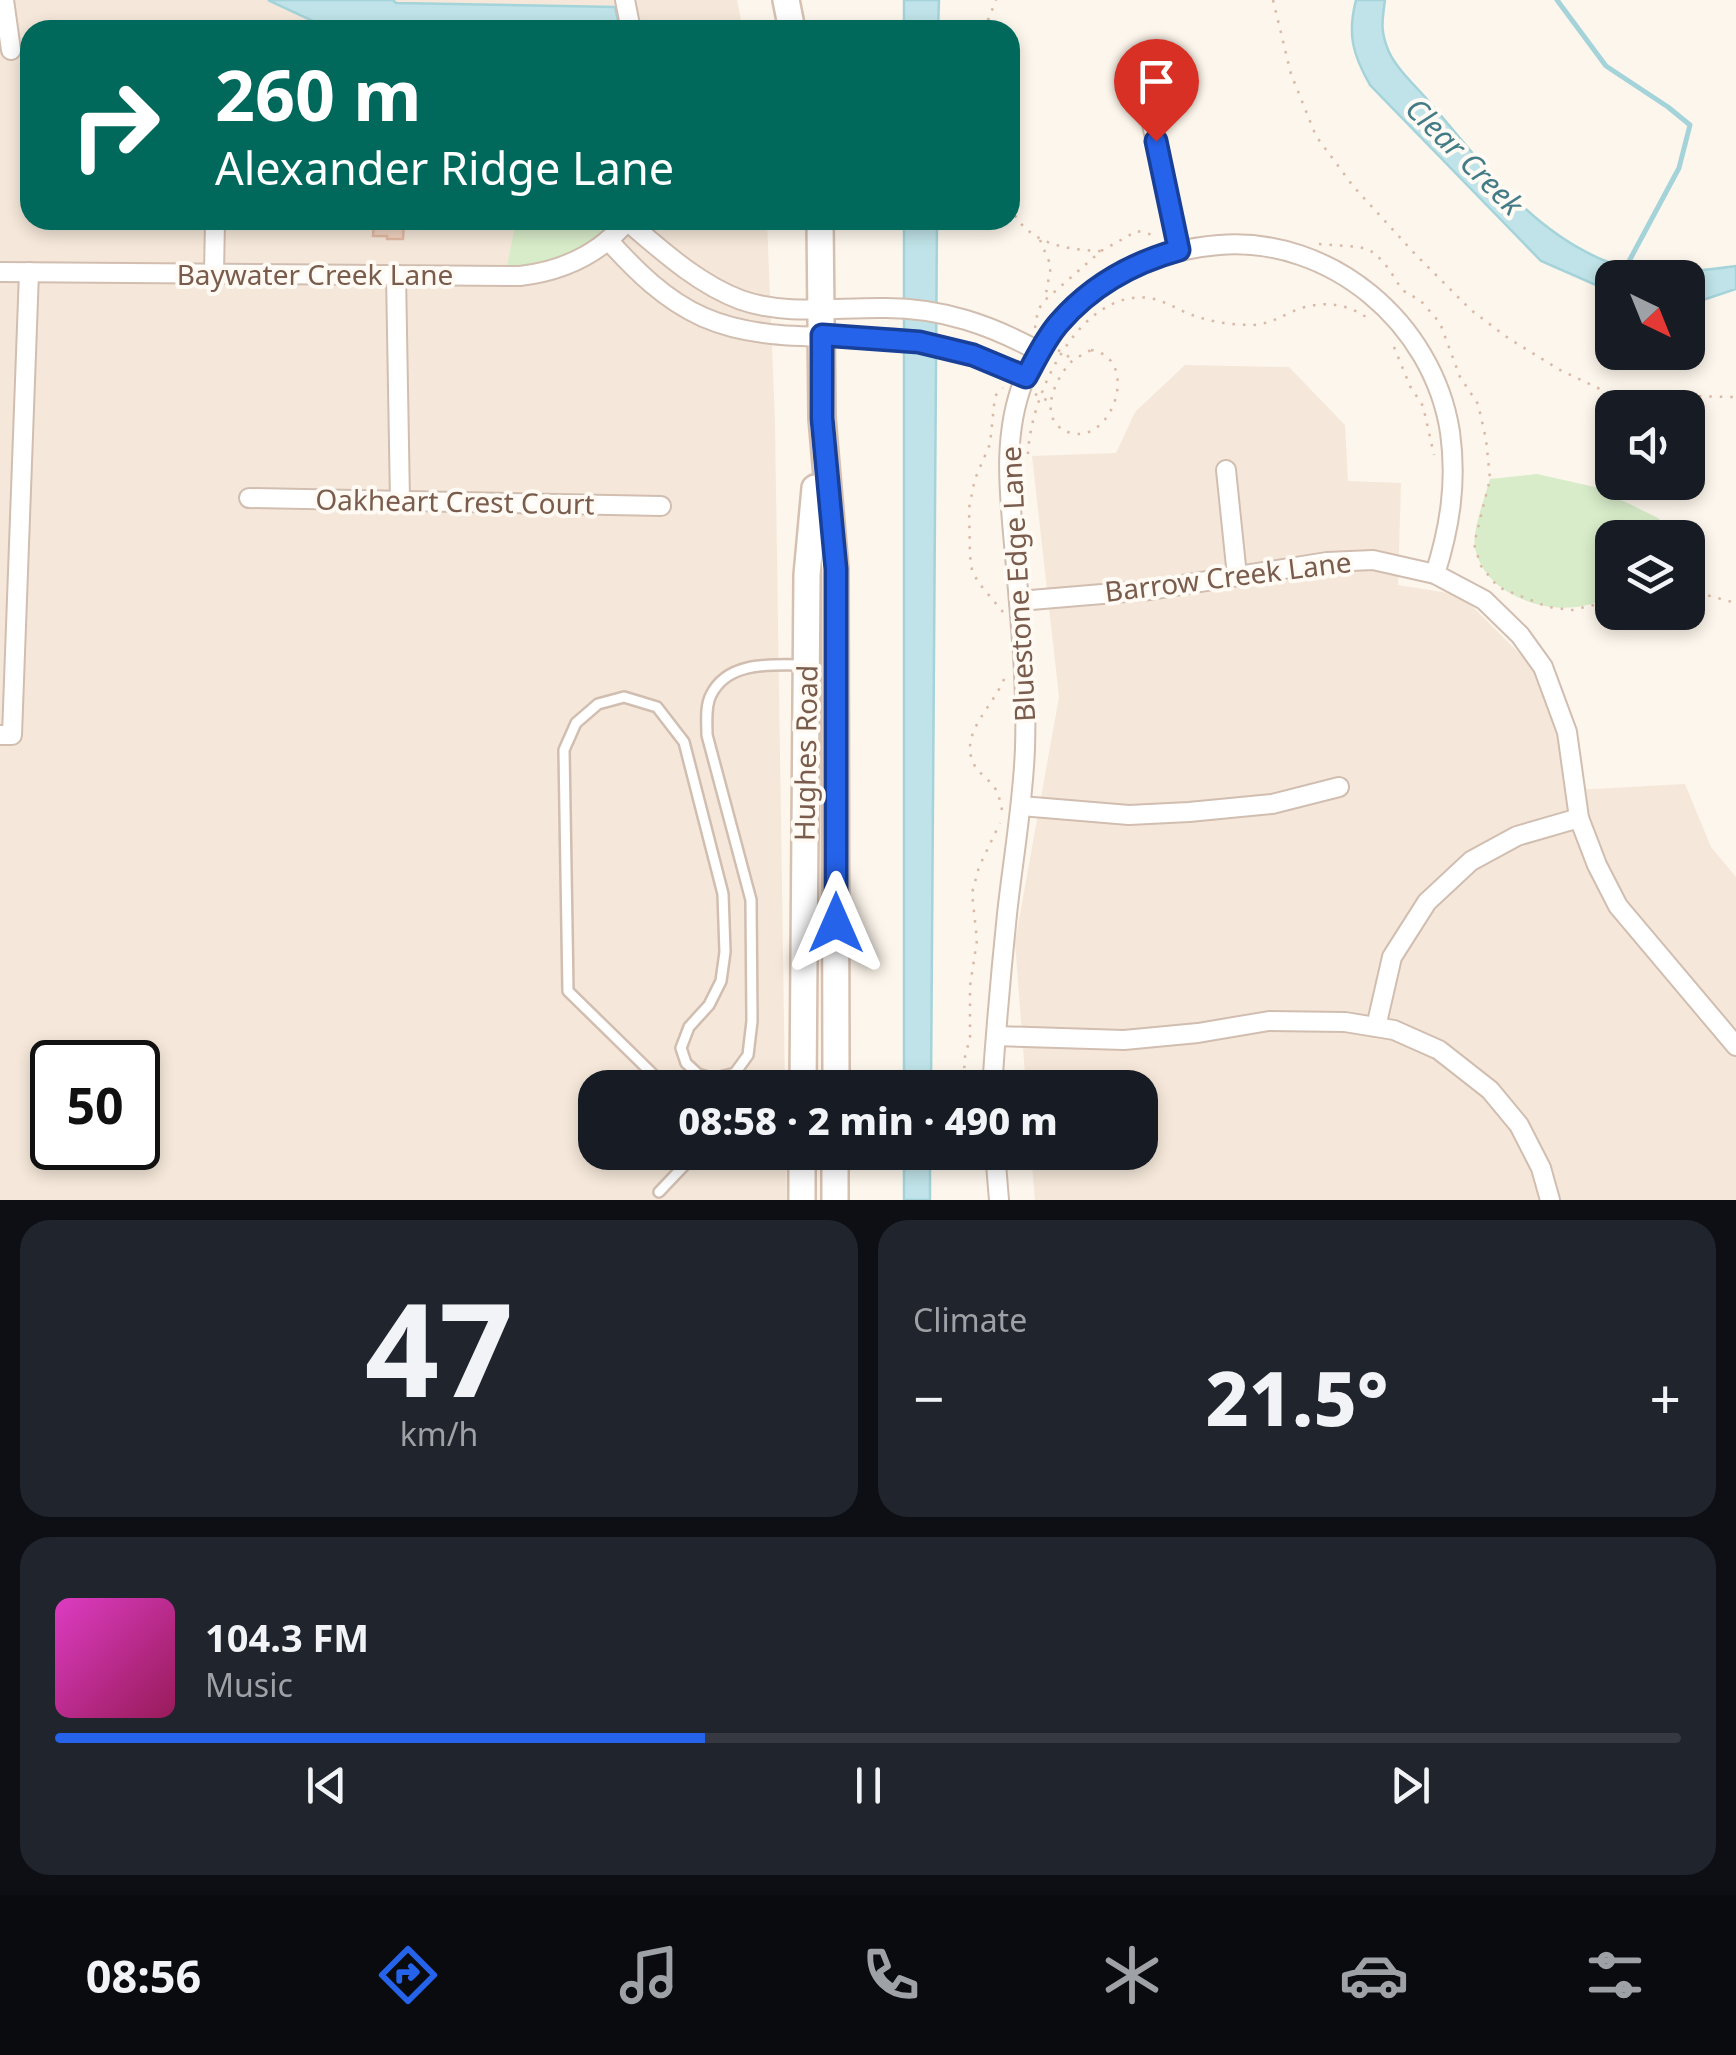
<!DOCTYPE html>
<meta charset="utf-8">
<style>
body{margin:0;font-family:"Noto Sans",sans-serif;background:#20242c;color:#f1f3f6;height:100vh;display:flex;flex-direction:column;font-size:38px;white-space:nowrap}
*{box-sizing:border-box;margin:0}
p{font-size:32px;color:#9ea1a6}
.icon{flex:none;width:55px;height:55px;fill:none;stroke:currentColor;stroke-width:2;stroke-linecap:round;stroke-linejoin:round}
.map{position:relative;height:1200px;overflow:hidden}
.side{display:flex;flex-direction:column;gap:20px;padding:20px;background:#0d0f14;flex:1}
.side>*{flex:none}
.guide{position:absolute;left:20px;top:20px;width:1000px;height:210px;border-radius:30px;box-shadow:0 5px 15px #0003;background:#00695c;color:#fff;overflow:hidden}
.needle{width:65px;rotate:137deg}
.tools{position:absolute;left:1595px;top:260px;display:grid;gap:20px}
.tools a{display:grid;place-items:center;width:110px;height:110px;border-radius:20px;background:#171b24;box-shadow:0 5px 15px #0003;font-size:50px}
.speed{position:absolute;left:30px;top:1040px;display:flex;gap:20px;font-size:50px;font-weight:700;text-align:center}
.speed>*{display:grid;place-content:center;width:130px;height:130px;border-radius:50%;background:#171b24;box-shadow:0 5px 15px #0003;line-height:1}
.speed .limit{border:5px solid #111;border-radius:15px;background:#fff;color:#111}
.pin{position:absolute;display:grid;place-items:center;width:85px;height:85px;color:#fff;margin:-102px -42px;border-radius:50% 50% 50% 0;rotate:-45deg;box-shadow:0 0 10px #0007}
.pin .icon{rotate:45deg}
.me{position:absolute;width:110px;margin:-55px;rotate:0deg;stroke-linejoin:round;filter:drop-shadow(0 0 8px #0008)}
.turn{display:flex;align-items:center;gap:35px;height:210px;padding:0 30px;font-size:45px}
.turn .icon{width:130px;height:130px;stroke-width:2.5}
.turn b{display:block;font-size:70px;line-height:85px}
.big{font-size:75px;font-weight:800;line-height:1.1}
.side .widget{flex:1;display:flex;flex-direction:column;justify-content:center;gap:15px;min-width:0;padding:0 35px;border-radius:30px;background:#20242c}
.side .dial{align-items:center;gap:0}
.dial b{font-size:130px;line-height:1}
.song{display:flex;align-items:center;gap:30px}
.cover{width:120px;height:120px;border-radius:15px;background:linear-gradient(135deg,hsl(310 70% 55%),hsl(330 70% 35%))}
.played{height:10px;border-radius:5px;background:linear-gradient(90deg,#2563eb 40%,#363941 40%)}
.keys{display:flex;justify-content:space-around;direction:ltr}
.heat{display:flex;justify-content:space-between;align-items:center;font-size:55px;direction:ltr}
.side .tiles{flex:1;display:grid;gap:20px;grid-template-columns:1fr 1fr}
.widget:last-child{grid-column:span 2}
.trip{position:absolute;left:578px;top:1070px;width:580px;height:100px;border-radius:30px;background:#171b24;box-shadow:0 5px 15px #0003;font-weight:800;line-height:100px;text-align:center}
.dock{display:flex;height:160px;justify-content:space-around;align-items:center;background:#090b0e;color:#9ea1a6}
.dock .icon{width:70px;height:70px}
.dock .current{color:#2563eb}
.dock b{font-size:45px;color:#f1f3f6}
.map>svg:first-child{display:block}
.residential{fill:#f5e8da;fill-rule:evenodd}
.green{fill:#d8ecc9}
.water{fill:#bfe3e8;stroke:#a5d3da;stroke-width:2.5}
.lines{fill:none;stroke-linecap:round;stroke-linejoin:round}
.stream{stroke:#a5d3da;stroke-width:5}
.building{fill:#f3d5c3;stroke:#e6bba3;stroke-width:2.5}
.service-casing{stroke:#d1beb0;stroke-width:14}
.minor-casing{stroke:#d1beb0;stroke-width:22}
.secondary-casing{stroke:#d6c0b0;stroke-width:30}
.path{stroke:#d9b8a5;stroke-width:2.5;stroke-dasharray:2.5 8;stroke-linecap:butt}
.service{stroke:#fff;stroke-width:9}
.minor{stroke:#fff;stroke-width:18}
.secondary{stroke:#fff;stroke-width:25}
.route-casing{stroke:#184099;stroke-width:25}
.route{stroke:#2563eb;stroke-width:18}
.labels{text-anchor:middle;stroke-width:8;stroke-linejoin:round;paint-order:stroke}
.street-label{font-size:28px;fill:#7a5c4d;stroke:#fffaf3}
.water-label{font-size:30px;font-style:italic;fill:#437c86;stroke:#fffaf3}
</style>
<div class="map">
<svg width="1736" height="1200" viewBox="0 0 1736 1200">
<rect width="100%" height="100%" fill="#fdf6ec"/>
<g class="residential">
<path d="M0,0H737L743,30H30V220H767L775,423L785,1087L595,1088V1152L786,1153L787,1200H0ZM52,1062H138V1148H52Z"/>
<polygon points="1185,365 1289,367 1345,425 1348,481 1401,483 1398,585 1461,595 1544,678 1573,790 1685,784 1711,847 1736,877 1736,1200 1035,1200 1031,1153 1140,1152 1140,1088 1026,1088 1015,942 1059,697 1032,456 1116,453 1135,412"/>
</g>
<g class="green">
<polygon points="516,220 623,220 565,267 505,276"/>
<path d="M1537,474L1595,487L1658,518L1677,537L1612,538V594C1603,599 1594,604 1583,606C1542,614 1484,593 1475,548C1472,530 1485,497 1490,479Z"/>
</g>
<g class="water">
<polygon points="268,0 393,0 396,3 615,7 620,30 332,30"/>
<polygon points="904,0 939,0 938,30 904,30"/>
<path d="M1356,0H1385C1382,22 1380,31 1389,52C1398,71 1419,89 1432,105C1482,164 1533,233 1608,262C1650,278 1692,272 1736,266V289L1688,305V278H1612V292L1541,261L1370,85C1353,55 1347,35 1356,0Z"/>
<polygon points="904,220 937,220 931,1088 904,1087"/>
<rect x="904" y="1153" width="26" height="47"/>
</g>
<g class="lines">
<polyline class="stream" points="1557,0 1606,66 1668,107 1690,125 1679,168 1620,278"/>
</g>
<polygon class="building" points="374,220 404,220 403,239 387,239 387,236 373,236"/>
<g class="lines">
<g class="service-casing">
<g id="service">
<path d="M667,1088L568,991L564,750L576,723L598,704L624,697L657,707L684,742L723,894L725,952L721,981L709,1005L689,1027L681,1048L686,1063L698,1074L713,1079L735,1073L748,1055L752,1021L751,900L707,735C707,723 705,706 711,695C728,660 773,665 806,665"/>
<polyline points="659,1192 697,1152"/>
</g>
</g>
<g class="minor-casing">
<g id="minor">
<polyline points="4,0 11,50"/>
<polyline points="625,0 631,30"/>
<polyline points="1140,68 1179,250"/>
<path d="M627,221C661,250 698,284 741,300C786,316 838,307 886,308C942,308 991,325 1040,352"/>
<path d="M608,240C636,271 665,300 703,317C764,344 836,334 901,339C945,343 985,359 1025,377"/>
<path d="M0,272L520,276C563,271 600,254 628,220"/>
<polyline points="214,274 215,220"/>
<polyline points="396,275 400,501"/>
<polyline points="1226,470 1237,576"/>
<polyline points="249,498 661,506"/>
<polyline points="1019,601 1150,590 1327,562 1373,560 1435,574 1484,600 1520,635 1543,667 1567,732 1579,818 1597,865 1618,906 1736,1046"/>
<polyline points="0,735 12,735 29,272"/>
<polyline points="1021,806 1129,815 1189,812 1272,804 1339,787"/>
<polyline points="1376,1027 1392,957 1427,902 1471,861 1517,836 1579,818"/>
<polyline points="996,1036 1124,1040 1198,1033 1269,1021 1345,1022 1394,1030 1439,1050 1490,1090 1519,1125 1541,1168 1550,1200"/>
<path d="M992,1088C996,1030 1001,972 1007,914C1013,859 1023,804 1025,748C1027,687 1021,627 1016,567C1011,504 1000,440 1024,380C1038,347 1061,319 1088,296C1126,264 1170,249 1219,245C1331,236 1433,323 1450,432C1457,482 1450,527 1435,574"/>
<polyline points="995,1152 999,1200"/>
</g>
</g>
<g class="secondary-casing">
<g id="secondary">
<polyline points="786,0 792,30"/>
<polyline points="820,220 822,418 835,569 836,1088"/>
<polyline points="803,1088 807,575 815,488"/>
<polyline points="802,1200 802,1152"/>
<polyline points="835,1200 835,1152"/>
</g>
</g>
<g class="path">
<polyline points="1273,0 1291,74 1316,136 1353,186 1415,254 1471,310 1508,338 1560,370 1623,400 1652,402 1689,396 1736,397"/>
<polyline points="984,30 996,0"/>
<path d="M1010,206C1026,243 1064,250 1101,251"/>
<polyline points="1040,240 1051,266 1045,299"/>
<polyline points="1319,244 1360,247 1375,253 1389,269 1402,290 1421,301 1440,323 1460,377 1478,404 1486,439 1490,479 1474,544 1481,566 1498,587 1548,607 1572,610 1594,605 1612,596"/>
<polyline points="1035,328 1038,310 1044,301 1101,251 1137,231 1157,236"/>
<polyline points="1394,347 1410,386 1423,406 1434,455"/>
<polyline points="1058,350 1074,360"/>
<path d="M1091,350C1141,358 1113,444 1071,433C1036,423 1053,381 1071,362C1077,357 1084,354 1091,350Z"/>
<polyline points="1035,394 1050,402"/>
<path d="M1028,454C1030,396 1079,289 1149,298C1164,300 1178,310 1192,315C1211,322 1232,325 1253,325C1267,324 1277,319 1289,313C1317,300 1344,301 1369,319"/>
<polyline points="1688,590 1736,603"/>
<polyline points="1003,612 978,582 972,570 970,556 969,508 975,479 990,444 995,396 1003,388"/>
<path d="M1002,810C1000,802 999,793 994,787C988,778 977,773 973,762C959,732 997,703 1006,674"/>
<polyline points="970,1088 965,1078 964,1061 970,1037 970,986 977,940 972,893 979,867 1000,823"/>
</g>
<use href="#service" class="service"/>
<use href="#minor" class="minor"/>
<use href="#secondary" class="secondary"/>
</g>
<g class="lines">
<g class="route-casing">
<path id="route" d="M836,923V569L822,418V335L919,342L973,355L1026,377C1036,359 1045,339 1059,323C1091,286 1132,263 1179,250L1156,141"/>
</g>
<use href="#route" class="route"/>
</g>
<g class="labels">
<g class="street-label">
<text x="315" y="285">Baywater Creek Lane</text>
<text transform="translate(455 502) rotate(1)" y="10">Oakheart Crest Court</text>
<text transform="translate(1228 577) rotate(-7)" y="10">Barrow Creek Lane</text>
<text transform="translate(1018 584) rotate(-93)" y="10">Bluestone Edge Lane</text>
<text transform="translate(806 753) rotate(-89)" y="10">Hughes Road</text>
</g>
<g class="water-label">
<text transform="translate(1464 157) rotate(45)" y="10">Clear Creek</text>
</g>
</g>
</svg>
<div class="tools">
<a><svg class="needle" viewBox="-14 -14 28 28"><path d="M0-13l5 13h-10z" fill="#e53935"/><path d="M0 13l5-13h-10z" fill="#9ea1a6"/></svg></a>
<a><svg class="icon" aria-label="sound" viewBox="0 0 24 24"><path d="M4 9h4l5-4v14l-5-4H4zM17 9q2 3 0 6"/></svg></a>
<a><svg class="icon" aria-label="layers" viewBox="0 0 24 24"><path d="M12 4l9 5-9 5-9-5zM3 14l9 5 9-5"/></svg></a>
</div>
<div class="speed"><div class="limit">50</div></div>
<div class="pin" style="left:1156px;top:141px;background:#d93025"><svg class="icon" aria-label="arrive" viewBox="0 0 24 24"><path d="M6 21V4h12l-3 4 3 4H6"/></svg></div>
<svg class="me" style="left:836px;top:923px" viewBox="-20 -20 40 40"><path d="M0-17L14 15 0 8-14 15z" fill="#2563eb" stroke="#fff" stroke-width="4"/></svg>
<div class="trip">08:58 · 2 min · 490 m</div>
<div class="guide">
<div class="turn"><svg class="icon" aria-label="right" viewBox="0 0 24 24"><path d="M7 20v-9h11M14 6l5 5-5 5"/></svg><div><b>260 m</b>Alexander Ridge Lane</div></div>
</div>
</div>
<section class="side">
<div class="tiles">
<div class="widget dial"><b>47</b><p>km/h</p></div>
<div class="widget"><p>Climate</p>
<div class="heat"><a>−</a><b class="big">21.5°</b><a>+</a></div>
</div>
<div class="widget">
<div class="song"><i class="cover"></i><div><b>104.3 FM</b><p>Music</p></div></div>
<div class="played"></div>
<div class="keys"><svg class="icon" aria-label="previous" viewBox="0 0 24 24"><path d="M18 5L8 12l10 7zM5 5v14"/></svg><svg class="icon" aria-label="pause" viewBox="0 0 24 24"><path d="M8 5v14M16 5v14"/></svg><svg class="icon" aria-label="next" viewBox="0 0 24 24"><path d="M6 5l10 7-10 7zM19 5v14"/></svg></div>
</div>
</div>
</section>
<nav class="dock">
<b>08:56</b>
<svg class="icon current" aria-label="directions" viewBox="0 0 24 24"><path d="M12 3l9 9-9 9-9-9zM9 14v-3h6M13 9l2 2-2 2"/></svg>
<svg class="icon" aria-label="music" viewBox="0 0 24 24"><path d="M9 18V5l10-2v13"/><circle cx="6" cy="18" r="3"/><circle cx="16" cy="16" r="3"/></svg>
<svg class="icon" aria-label="phone" viewBox="0 0 24 24"><path d="M5 4h4l2 5-3 2q2 4 5 5l2-3 5 2v4C11 20 4 13 5 4z"/></svg>
<svg class="icon" aria-label="climate" viewBox="0 0 24 24"><path d="M12 3v18M4 7l16 10M4 17L20 7"/></svg>
<svg class="icon" aria-label="car" viewBox="0 0 24 24"><path d="M5 17H2v-5l4-1 3-4h7l3 4 3 1v5h-3M9 17h6M6 11h13"/><circle cx="7" cy="17" r="2"/><circle cx="17" cy="17" r="2"/></svg>
<svg class="icon" aria-label="filters" viewBox="0 0 24 24"><path d="M4 7h16M4 17h16"/><circle cx="9" cy="7" r="2"/><circle cx="15" cy="17" r="2"/></svg>
</nav>
